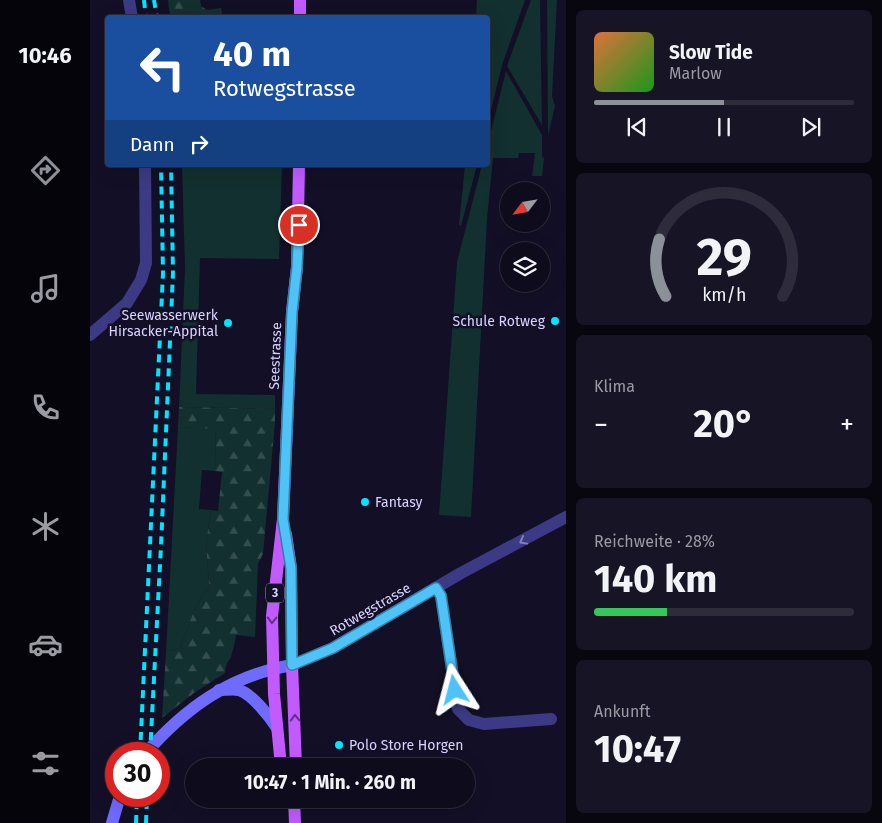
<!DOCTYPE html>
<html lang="de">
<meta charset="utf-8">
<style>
body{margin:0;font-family:"Fira Sans",sans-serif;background:#171425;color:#f1f3f6;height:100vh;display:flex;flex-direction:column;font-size:19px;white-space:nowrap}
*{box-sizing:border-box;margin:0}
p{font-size:16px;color:#9b9ba3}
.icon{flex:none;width:28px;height:28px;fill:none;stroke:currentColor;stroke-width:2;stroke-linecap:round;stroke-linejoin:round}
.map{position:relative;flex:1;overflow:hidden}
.panel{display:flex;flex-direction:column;gap:10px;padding:10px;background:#08060f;width:316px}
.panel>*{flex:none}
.guide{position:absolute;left:15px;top:15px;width:385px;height:152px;border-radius:5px;box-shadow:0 5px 20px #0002,0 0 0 1px #2e2b3b;background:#1a4fa0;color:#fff;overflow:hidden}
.needle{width:32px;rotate:239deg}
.controls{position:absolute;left:410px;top:182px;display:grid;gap:10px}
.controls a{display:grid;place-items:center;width:50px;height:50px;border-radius:50%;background:#0e0b1c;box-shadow:0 5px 20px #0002,0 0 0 1px #2e2b3b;font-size:25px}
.speed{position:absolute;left:15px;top:742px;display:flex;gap:10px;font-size:25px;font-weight:700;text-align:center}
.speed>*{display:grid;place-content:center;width:65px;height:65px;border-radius:50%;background:#0e0b1c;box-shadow:0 5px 20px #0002,0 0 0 1px #2e2b3b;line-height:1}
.speed .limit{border:8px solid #d22;background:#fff;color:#111}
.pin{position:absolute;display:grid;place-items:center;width:42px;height:42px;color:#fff;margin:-21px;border:2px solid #fff;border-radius:50%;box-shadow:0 1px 5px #0007}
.me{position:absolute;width:55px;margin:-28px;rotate:351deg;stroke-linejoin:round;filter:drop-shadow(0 0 4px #0008)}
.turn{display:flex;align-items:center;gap:18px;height:105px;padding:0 25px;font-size:22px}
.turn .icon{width:65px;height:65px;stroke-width:2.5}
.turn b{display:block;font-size:35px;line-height:42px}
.then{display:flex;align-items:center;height:48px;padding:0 25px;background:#0003;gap:10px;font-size:19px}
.big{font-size:38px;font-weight:700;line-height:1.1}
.panel .widget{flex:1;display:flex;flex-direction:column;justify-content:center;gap:8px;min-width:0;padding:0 18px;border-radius:8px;background:#171425}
.panel .dial{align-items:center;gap:0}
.dial svg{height:130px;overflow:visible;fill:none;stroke:#2e2b3b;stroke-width:7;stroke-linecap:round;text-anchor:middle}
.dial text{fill:#f1f3f6;stroke:none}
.song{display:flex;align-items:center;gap:15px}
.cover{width:60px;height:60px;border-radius:8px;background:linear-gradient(135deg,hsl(20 70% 55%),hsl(120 70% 35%))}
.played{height:5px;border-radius:2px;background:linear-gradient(90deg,#8c9099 50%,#2e2b3b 50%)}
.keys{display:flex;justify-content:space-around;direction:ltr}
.heat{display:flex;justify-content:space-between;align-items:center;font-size:28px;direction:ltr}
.charge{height:8px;border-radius:4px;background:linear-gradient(90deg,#34c759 28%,#2e2b3b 0)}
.trip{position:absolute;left:95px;top:758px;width:290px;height:50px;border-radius:25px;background:#0e0b1c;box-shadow:0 5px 20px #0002,0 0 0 1px #2e2b3b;font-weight:700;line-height:50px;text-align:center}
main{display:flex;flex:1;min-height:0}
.tabs{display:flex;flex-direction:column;width:90px;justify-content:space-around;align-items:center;background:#06040b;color:#9b9ba3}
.tabs .icon{width:35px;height:35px}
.tabs .active{color:#8c9099}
.tabs b{font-size:22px;color:#f1f3f6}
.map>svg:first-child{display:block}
.green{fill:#12302f}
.forest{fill:url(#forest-firs)}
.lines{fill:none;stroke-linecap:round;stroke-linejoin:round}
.street{stroke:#3d3a85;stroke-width:12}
.secondary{stroke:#6f6bff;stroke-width:12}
.primary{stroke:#c25bff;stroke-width:12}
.rail{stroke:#00e5ff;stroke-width:4;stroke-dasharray:8 6;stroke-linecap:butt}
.oneway{stroke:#837fbc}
.oneway2{stroke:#623188}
.route-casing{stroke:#337fa1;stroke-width:12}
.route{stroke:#4fc3f7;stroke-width:9}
.poi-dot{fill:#00e5ff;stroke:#130f26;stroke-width:2}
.labels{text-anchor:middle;stroke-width:5;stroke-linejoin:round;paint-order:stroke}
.shield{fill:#130f26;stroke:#9e99be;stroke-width:1}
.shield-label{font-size:12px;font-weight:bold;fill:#d9d4ff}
.poi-label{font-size:14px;fill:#d9d4ff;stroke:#130f26;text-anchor:end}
.street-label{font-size:14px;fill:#d9d4ff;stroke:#130f26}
</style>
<main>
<nav class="tabs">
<b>10:46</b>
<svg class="icon active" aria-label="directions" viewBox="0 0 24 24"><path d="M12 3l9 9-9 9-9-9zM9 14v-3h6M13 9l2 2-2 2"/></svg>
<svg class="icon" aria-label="music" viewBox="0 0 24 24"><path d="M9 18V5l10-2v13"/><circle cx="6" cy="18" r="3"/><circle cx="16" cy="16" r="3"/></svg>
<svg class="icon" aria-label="phone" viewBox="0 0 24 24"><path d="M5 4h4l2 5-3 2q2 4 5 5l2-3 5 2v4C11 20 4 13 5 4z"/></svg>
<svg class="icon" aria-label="climate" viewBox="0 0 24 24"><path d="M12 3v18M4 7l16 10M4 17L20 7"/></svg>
<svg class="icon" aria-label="car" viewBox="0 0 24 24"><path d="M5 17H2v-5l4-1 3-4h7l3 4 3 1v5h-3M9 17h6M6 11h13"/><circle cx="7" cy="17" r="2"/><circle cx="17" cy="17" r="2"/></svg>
<svg class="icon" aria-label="filters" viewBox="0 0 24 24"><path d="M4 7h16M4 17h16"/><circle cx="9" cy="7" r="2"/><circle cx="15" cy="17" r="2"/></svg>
</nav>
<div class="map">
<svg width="476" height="823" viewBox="0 0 476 823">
<defs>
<pattern id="forest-firs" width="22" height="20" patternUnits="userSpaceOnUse" patternTransform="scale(1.25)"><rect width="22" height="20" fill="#12302f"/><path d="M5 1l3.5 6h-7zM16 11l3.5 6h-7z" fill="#344d4e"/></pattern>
</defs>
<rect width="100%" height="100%" fill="#130f26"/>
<g class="green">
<polygon points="387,0 435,0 412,65 398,122 398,18 386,17"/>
<polygon points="441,0 450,0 452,125 417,66"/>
<polygon points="457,0 467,0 462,96 465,106 458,136"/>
<polygon points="416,71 452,135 452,157 454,158 452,176 442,176 445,153 429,153 428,158 403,158 397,219 381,517 349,515 367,262 392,165 398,165 398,143"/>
<polygon points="92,165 192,165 189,259 110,258 106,394 185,395 185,409 89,407 95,268"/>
<polygon points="375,165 387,165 371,226 369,225"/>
<polygon points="88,427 126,428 125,471 112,470 109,509 121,510 116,542 119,586 105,608 90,648 76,652"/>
</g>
<g class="forest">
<polygon points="78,0 110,0 111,6 117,10 131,8 133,17 80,17"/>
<path d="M89,407L185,409V423L173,554L168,564L165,637L146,635C145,641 144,647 142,653C139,662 136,662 135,673L104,693L72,718L76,652L90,648L105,608L119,586L116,542L121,510L128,511L132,472L125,471L126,429L88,427Z"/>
</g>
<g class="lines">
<g class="street">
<polyline points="39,0 42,18"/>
<polyline points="0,335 37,303 51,280 56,263 55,165"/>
<polyline points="346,588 351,596 368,709 379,720 394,724 461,719"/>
<polyline points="202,665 243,648 371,573 476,517"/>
</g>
<g class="secondary">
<path d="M129,690C135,690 144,689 149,690C162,694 180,717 187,728"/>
<path d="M55,754C95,708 141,675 202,665"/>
<polyline points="22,823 30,796"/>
</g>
<g class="primary">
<polyline points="210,18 210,0"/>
<polyline points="196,534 201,568 202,665 206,766"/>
<polyline points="191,766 184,694 182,616 193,519 202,312 207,267 209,165"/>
<polyline points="204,799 205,823"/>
</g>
<g class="rail">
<polyline points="54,0 56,18"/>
<polyline points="64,0 67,18"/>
<polyline points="50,754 73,273 71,165"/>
<polyline points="60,754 71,546 83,273 81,165"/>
<polyline points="46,823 47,796"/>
<polyline points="56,823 57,796"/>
</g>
</g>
<defs><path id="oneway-chevron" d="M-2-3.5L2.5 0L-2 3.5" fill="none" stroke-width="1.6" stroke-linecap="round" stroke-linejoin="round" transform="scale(1.25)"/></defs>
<use class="oneway" href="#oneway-chevron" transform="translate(433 541) rotate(151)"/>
<g class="oneway2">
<use href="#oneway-chevron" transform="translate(182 620) rotate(92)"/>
<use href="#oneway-chevron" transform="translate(205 718) rotate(-92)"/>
</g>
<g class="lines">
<g class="route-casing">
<polyline id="route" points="209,225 207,267 202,312 193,519 201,568 202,665 243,648 346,588 351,596 365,690"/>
</g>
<use href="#route" class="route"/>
</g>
<g class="poi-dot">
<circle cx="465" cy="321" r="5"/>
<circle cx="138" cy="323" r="5"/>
<circle cx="275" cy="502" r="5"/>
<circle cx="249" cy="745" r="5"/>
</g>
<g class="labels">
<rect class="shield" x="176" y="583.5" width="18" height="19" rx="4"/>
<g class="shield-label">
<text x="185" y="597">3</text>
</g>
<g class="poi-label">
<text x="128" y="320">Seewasserwerk<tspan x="128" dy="16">Hirsacker-Appital</tspan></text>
<text x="455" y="326">Schule Rotweg</text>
<text x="285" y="507" text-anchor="start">Fantasy</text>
<text x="259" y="750" text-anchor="start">Polo Store Horgen</text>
</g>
<g class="street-label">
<text transform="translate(185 356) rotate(-88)" y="5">Seestrasse</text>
<text transform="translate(280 609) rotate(-30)" y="5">Rotwegstrasse</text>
</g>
</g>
</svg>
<div class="controls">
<a><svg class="needle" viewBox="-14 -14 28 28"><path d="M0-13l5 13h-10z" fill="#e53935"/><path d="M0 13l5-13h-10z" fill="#9b9ba3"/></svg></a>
<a><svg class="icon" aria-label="layers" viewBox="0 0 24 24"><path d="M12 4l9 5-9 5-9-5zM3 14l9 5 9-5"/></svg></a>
</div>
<div class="speed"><div class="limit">30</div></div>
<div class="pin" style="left:209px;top:225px;background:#d93025"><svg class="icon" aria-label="arrive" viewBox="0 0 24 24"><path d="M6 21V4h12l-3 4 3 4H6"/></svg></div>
<svg class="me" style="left:365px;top:690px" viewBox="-20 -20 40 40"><path d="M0-17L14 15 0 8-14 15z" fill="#4fc3f7" stroke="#fff" stroke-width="4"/></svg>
<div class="trip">10:47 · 1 Min. · 260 m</div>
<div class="guide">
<div class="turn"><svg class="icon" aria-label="left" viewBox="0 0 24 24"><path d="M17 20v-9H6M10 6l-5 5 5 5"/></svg><div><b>40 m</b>Rotwegstrasse</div></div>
<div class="then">Dann<svg class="icon" aria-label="right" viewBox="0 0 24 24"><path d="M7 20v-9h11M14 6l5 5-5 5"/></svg></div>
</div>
</div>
<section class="panel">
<div class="widget">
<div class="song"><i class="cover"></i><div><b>Slow Tide</b><p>Marlow</p></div></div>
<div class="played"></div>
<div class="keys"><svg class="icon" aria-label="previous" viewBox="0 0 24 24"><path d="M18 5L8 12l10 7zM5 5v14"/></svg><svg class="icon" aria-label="pause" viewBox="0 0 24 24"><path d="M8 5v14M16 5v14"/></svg><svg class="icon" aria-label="next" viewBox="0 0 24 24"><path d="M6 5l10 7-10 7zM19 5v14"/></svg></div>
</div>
<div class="widget dial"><svg viewBox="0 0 100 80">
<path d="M14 69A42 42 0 1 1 86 69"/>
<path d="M14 69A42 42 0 0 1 10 34" stroke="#8c9099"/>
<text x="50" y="56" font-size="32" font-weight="700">29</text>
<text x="50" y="72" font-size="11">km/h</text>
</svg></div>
<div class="widget"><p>Klima</p>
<div class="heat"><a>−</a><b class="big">20°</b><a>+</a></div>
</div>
<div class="widget"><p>Reichweite · 28%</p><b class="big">140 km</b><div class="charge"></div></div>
<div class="widget"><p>Ankunft</p><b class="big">10:47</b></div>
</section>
</main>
